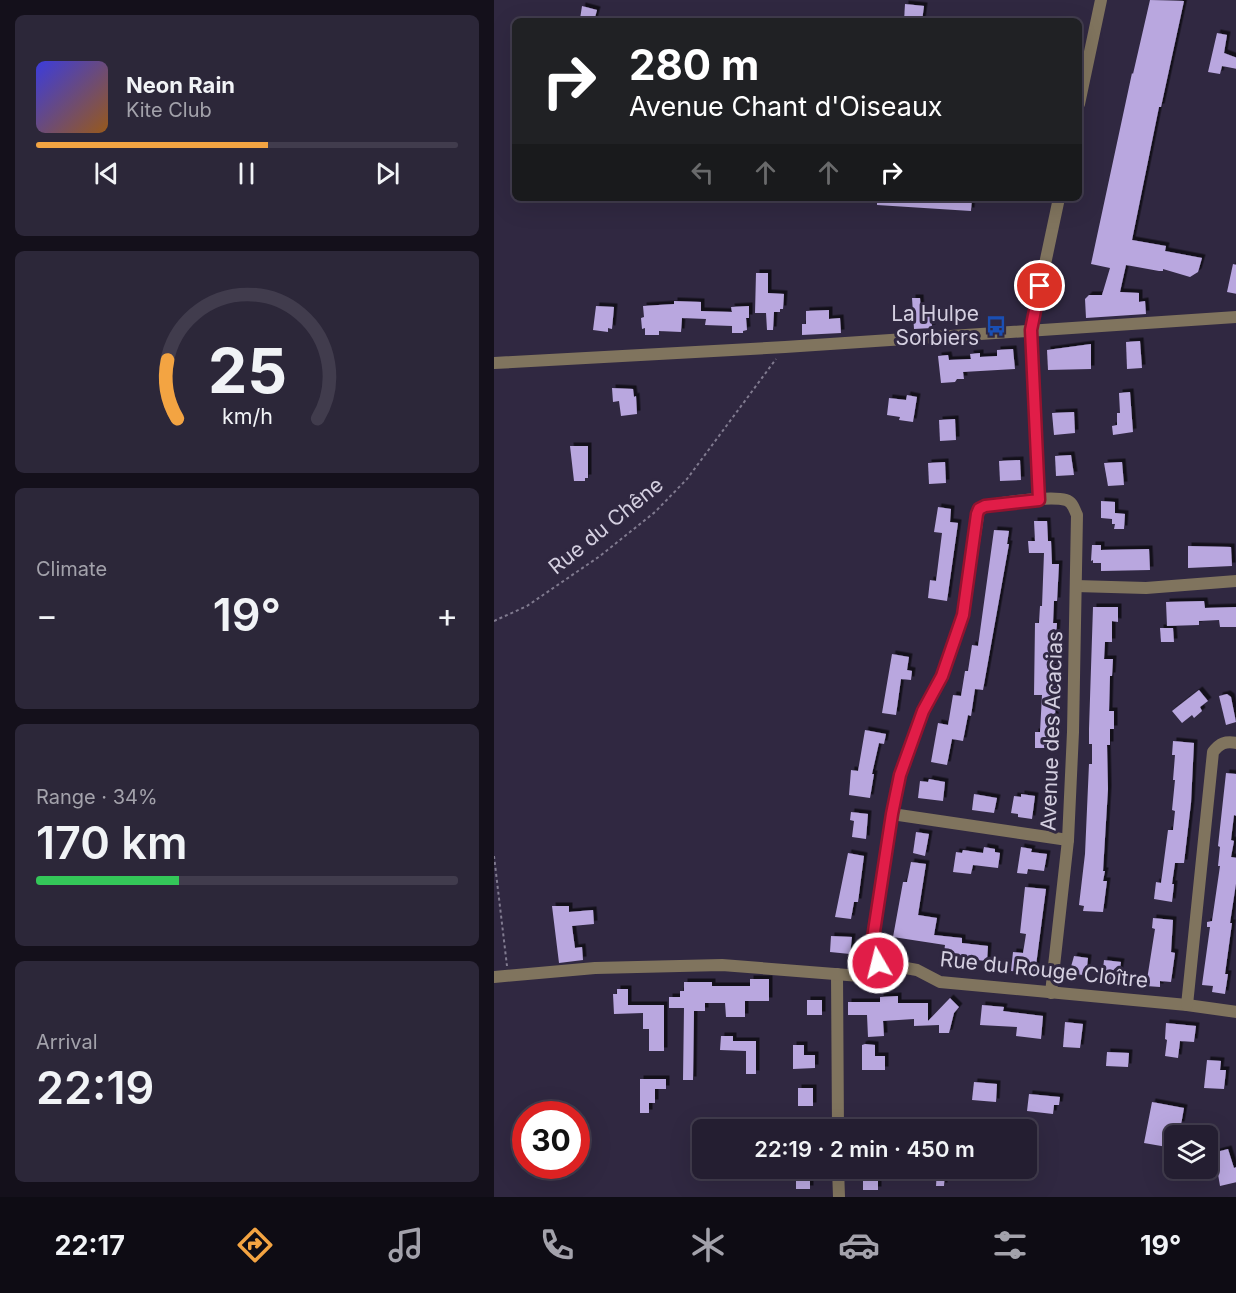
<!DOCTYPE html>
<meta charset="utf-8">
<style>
body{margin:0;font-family:Inter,sans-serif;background:#2c2739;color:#f1f3f6;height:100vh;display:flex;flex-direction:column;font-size:22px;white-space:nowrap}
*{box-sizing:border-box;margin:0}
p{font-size:20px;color:#a3a2ab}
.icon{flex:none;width:33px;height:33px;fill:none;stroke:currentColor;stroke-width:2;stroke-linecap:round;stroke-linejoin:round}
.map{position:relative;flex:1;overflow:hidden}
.drawer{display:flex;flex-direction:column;gap:15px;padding:15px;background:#14101b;width:494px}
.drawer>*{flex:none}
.guide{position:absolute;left:18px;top:18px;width:570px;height:183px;border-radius:9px;box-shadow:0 6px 24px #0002,0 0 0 2px #413c4d;background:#202124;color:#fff;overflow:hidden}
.tools{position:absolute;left:670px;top:1125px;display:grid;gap:12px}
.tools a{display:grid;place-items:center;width:54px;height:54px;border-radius:9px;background:#241e31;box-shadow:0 6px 24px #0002,0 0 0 2px #413c4d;font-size:30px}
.speed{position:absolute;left:18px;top:1101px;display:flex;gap:12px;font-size:30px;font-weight:700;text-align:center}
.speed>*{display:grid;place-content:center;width:78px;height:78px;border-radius:50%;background:#241e31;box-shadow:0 6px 24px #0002,0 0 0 2px #413c4d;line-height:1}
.speed .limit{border:9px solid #d22;background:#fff;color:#111}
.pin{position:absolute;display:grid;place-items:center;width:51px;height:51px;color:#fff;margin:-26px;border:3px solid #fff;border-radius:50%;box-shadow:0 2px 6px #0007}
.me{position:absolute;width:66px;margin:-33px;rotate:352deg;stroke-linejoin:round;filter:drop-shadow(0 0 4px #0008)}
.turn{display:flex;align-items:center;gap:21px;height:126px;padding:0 18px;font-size:27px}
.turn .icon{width:78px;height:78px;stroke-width:2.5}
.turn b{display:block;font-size:42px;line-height:51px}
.lanes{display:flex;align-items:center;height:57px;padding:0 18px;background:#0003;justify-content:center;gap:30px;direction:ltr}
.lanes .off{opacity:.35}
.big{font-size:45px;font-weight:600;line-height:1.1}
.drawer .widget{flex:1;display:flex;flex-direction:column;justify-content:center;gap:9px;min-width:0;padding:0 21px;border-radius:9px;background:#2c2739}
.drawer .dial{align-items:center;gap:0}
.dial svg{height:156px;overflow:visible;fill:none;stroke:#413c4d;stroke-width:7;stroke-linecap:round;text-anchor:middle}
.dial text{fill:#f1f3f6;stroke:none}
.song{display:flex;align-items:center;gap:18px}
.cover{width:72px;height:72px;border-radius:9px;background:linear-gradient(135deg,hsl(240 70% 55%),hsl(30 70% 35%))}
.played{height:6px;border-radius:3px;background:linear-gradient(90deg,#f3a442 55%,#413c4d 55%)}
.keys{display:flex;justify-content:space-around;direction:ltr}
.heat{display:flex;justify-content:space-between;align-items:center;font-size:33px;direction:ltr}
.charge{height:9px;border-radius:4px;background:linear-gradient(90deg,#34c759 34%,#413c4d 0)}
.trip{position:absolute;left:198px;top:1119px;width:345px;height:60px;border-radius:9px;background:#241e31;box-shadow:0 6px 24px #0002,0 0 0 2px #413c4d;font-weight:600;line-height:60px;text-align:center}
.dock{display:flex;height:96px;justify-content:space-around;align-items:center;background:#0e0c14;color:#a3a2ab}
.dock .icon{width:42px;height:42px}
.dock .current{color:#f3a442}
.dock b{font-size:27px;color:#f1f3f6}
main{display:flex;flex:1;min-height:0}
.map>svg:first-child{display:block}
.building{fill:#b9a7df;filter:url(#shadow)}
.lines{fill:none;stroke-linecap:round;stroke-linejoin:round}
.path{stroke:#817b90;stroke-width:2;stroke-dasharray:3 3;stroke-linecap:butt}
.street{stroke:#80745e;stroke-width:12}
.route-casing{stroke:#92132f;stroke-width:15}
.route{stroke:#e11d48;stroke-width:10}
.labels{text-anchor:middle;stroke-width:6;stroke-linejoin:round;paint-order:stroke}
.poi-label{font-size:21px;fill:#d4cfe0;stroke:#302841;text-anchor:end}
.street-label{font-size:21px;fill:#d4cfe0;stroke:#302841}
</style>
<main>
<section class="drawer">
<div class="widget">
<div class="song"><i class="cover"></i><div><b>Neon Rain</b><p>Kite Club</p></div></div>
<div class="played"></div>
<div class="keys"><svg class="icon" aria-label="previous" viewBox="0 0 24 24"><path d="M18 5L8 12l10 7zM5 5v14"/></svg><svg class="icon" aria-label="pause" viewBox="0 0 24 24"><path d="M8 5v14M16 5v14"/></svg><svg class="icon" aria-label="next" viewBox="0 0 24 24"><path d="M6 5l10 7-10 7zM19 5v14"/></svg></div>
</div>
<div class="widget dial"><svg viewBox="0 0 100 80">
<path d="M14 69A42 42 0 1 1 86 69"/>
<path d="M14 69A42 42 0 0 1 9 39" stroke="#f3a442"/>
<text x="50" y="56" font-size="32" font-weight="700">25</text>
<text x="50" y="72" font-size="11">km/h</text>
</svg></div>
<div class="widget"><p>Climate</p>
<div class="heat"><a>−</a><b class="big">19°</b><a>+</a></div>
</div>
<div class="widget"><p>Range · 34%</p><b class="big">170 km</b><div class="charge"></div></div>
<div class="widget"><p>Arrival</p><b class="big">22:19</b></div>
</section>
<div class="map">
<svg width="743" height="1197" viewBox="0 0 743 1197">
<defs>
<filter id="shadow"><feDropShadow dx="3.5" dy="-3.5" stdDeviation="0" flood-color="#0009"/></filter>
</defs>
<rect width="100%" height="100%" fill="#302841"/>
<g class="building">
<polygon points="656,0 690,1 667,107 665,107 638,240 672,246 671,251 708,258 704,272 696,277 669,269 669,271 665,271 632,265 626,292 645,293 645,302 651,301 652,314 592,318 591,299 595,295 608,295 616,268 597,264 638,73 639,74"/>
<polygon points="411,4 430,6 428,21 410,21"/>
<polygon points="88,6 103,10 100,21 86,19"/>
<polygon points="723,33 733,35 730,53 743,58 743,69 728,66 726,74 714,72"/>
<polygon points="383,198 478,198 477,211 383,205"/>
<polygon points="739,264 743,265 743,294 733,292"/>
<polygon points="262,273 274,273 274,293 290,294 289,309 286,309 286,312 280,312 279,330 273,330 272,313 261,313"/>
<polygon points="418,298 426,298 427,314 437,313 438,328 420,329"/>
<polygon points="180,301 207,302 207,311 238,312 237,307 255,306 255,318 252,318 253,330 249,331 249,333 238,333 238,326 211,325 212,319 188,318 187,332 165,331 165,335 151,335 151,328 148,329 147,318 150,317 149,306 180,304"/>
<polygon points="102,306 120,307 118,329 114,328 114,332 99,330"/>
<polygon points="335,310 335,319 346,318 347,333 308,335 308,324 312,324 312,311"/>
<polygon points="646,341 648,368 633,369 632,342"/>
<polygon points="597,344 597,369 554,370 553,350"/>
<polygon points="519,349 521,369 469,372 470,379 463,379 461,382 447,383 444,356 454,355 455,360 477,359 476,354 486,353 486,357 503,356 503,350"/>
<polygon points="118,388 139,389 140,397 142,396 143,414 127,416 125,401 119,402"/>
<polygon points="636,392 639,432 619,435 618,426 623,425 623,413 626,413 625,393"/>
<polygon points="413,395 423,397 419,422 405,420 406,417 393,415 395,398 412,400"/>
<polygon points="580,412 581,433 560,435 558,413"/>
<polygon points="461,419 462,440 446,441 445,420"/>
<polygon points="76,446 94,446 94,478 91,478 91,481 80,481"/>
<polygon points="577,455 580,475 562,476 561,456"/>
<polygon points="526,460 527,480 506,481 505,461"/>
<polygon points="451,462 452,483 435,484 434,463"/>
<polygon points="628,462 630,485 614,486 610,463"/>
<polygon points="607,501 621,502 621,513 631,514 630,529 620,529 621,524 618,524 618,519 607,518"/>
<polygon points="444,507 457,509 456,522 464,523 453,601 434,598 436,580 442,581 448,533 440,532"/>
<polygon points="540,521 553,521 554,541 557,541 558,564 565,564 563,601 560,601 559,623 563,623 558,688 562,688 560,748 541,748 541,732 546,732 548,695 540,695 541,623 545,623 546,606 548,606 550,553 535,553 534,541 541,541"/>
<polygon points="500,530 515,531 513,544 515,544 489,690 481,689 477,716 474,715 469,741 458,739 453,765 437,762 444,723 454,725 459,695 467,696 471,671 474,671 478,645 484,646"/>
<polygon points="598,545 607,545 607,550 655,549 656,570 607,571 607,563 599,563 599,560 597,561"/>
<polygon points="694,546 737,547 738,566 694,568"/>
<polygon points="710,601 711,608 743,607 743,627 726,627 725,620 705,621 705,625 673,626 672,602"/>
<polygon points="599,607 624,607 624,622 618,621 618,642 611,642 610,659 619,659 618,676 616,676 615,711 620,711 620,729 616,729 616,745 613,745 614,789 609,871 611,871 609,881 613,881 609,912 589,911 590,906 585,905 591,854 595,764 598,764 598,744 595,744 595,729"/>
<polygon points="666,628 679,628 680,642 667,642"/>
<polygon points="398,654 415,657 413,670 418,671 417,680 407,679 402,715 388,713"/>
<polygon points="705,690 714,701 706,707 708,711 700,718 698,715 688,723 678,711"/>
<polygon points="733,694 737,697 742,722 732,725 725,696"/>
<polygon points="371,730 392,734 390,744 385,743 378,774 380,774 376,798 355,795 357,770 364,771"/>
<polygon points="679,741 700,743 697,803 690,863 681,863 678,884 680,884 678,902 660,899 662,882 667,883 674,830 679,830 681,811 678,810 681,780 679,780 681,755 678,755"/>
<polygon points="732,773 743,774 743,816 740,815 737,840 740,841 737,857 743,858 743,877 736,923 738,923 731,974 734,974 731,994 718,992 719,986 708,985 716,927 713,927 713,922 718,921 719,914 726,866 724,866 726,847 724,846"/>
<polygon points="435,779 451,782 449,801 424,798 426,781 434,782"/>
<polygon points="480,794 503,798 500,813 478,810"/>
<polygon points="527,794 541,796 538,819 524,817 524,814 517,813 520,796 527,797"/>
<polygon points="357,812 374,814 372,839 358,837 360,821 356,820"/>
<polygon points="422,832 435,834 431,856 419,853"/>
<polygon points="490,847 501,849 501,852 506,853 504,868 479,865 477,874 459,872 462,852 468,853 469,850 489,853"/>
<polygon points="527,847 538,849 537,852 553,854 550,871 534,869 533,874 523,873"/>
<polygon points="354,853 370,856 364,902 360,902 357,919 341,917"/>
<polygon points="417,862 432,864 424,915 443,918 440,935 468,938 468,943 494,946 493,961 458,958 459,954 450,953 451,945 399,937 409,882 413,882"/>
<polygon points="531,887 552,889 541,973 517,971 519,952 529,953 532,934 526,933"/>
<polygon points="58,906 75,906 75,912 99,910 100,924 78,926 81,948 88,947 89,960 65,963"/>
<polygon points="659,918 679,920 677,952 681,953 677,982 666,981 666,987 652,986 661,929 658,928"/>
<polygon points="337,936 358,937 356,954 336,952"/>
<polygon points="580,956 594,958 592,975 575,974"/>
<polygon points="610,960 627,962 624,981 608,979"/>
<polygon points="256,979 275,979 275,1001 251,1001 251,1017 232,1017 231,1003 211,1003 211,1011 200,1011 199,1080 189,1080 190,1008 175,1008 175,997 186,997 186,991 190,991 190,982 218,982 218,986 256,986"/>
<polygon points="123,989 134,989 134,1005 170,1005 170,1051 155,1051 155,1029 149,1029 149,1013 120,1014 119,994 123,994"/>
<polygon points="404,996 404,1003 434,1003 434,1021 456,998 465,1007 460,1013 455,1033 445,1033 445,1025 420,1026 420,1019 389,1021 390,1036 374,1037 373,1015 354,1015 354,1002 386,1002 386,997"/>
<rect x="313" y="1000" width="15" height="15"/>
<polygon points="488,1005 510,1007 509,1011 549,1016 547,1039 522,1036 523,1027 486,1025"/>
<polygon points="571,1022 589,1024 586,1048 569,1047"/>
<polygon points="672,1023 702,1026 700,1042 686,1041 684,1058 671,1056 673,1040 671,1039"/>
<polygon points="227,1036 239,1036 239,1041 262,1041 262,1074 252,1074 252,1051 226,1050"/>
<polygon points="371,1044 381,1045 381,1056 391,1056 391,1070 368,1070 368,1045"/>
<polygon points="299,1045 310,1045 310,1055 321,1055 321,1068 299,1069"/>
<polygon points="613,1052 635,1053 634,1067 612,1066"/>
<polygon points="713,1060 727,1061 726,1070 732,1070 730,1089 710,1088"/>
<polygon points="146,1079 172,1079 172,1089 161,1089 161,1103 155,1103 155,1113 146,1113"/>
<polygon points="480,1082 503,1084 502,1102 478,1100"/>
<rect x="304" y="1088" width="15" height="18"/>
<polygon points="535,1094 566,1097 565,1105 560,1105 559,1114 533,1111"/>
<polygon points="658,1102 690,1108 687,1125 677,1124 673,1147 650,1143"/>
<polygon points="734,1149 740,1168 743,1167 743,1182 726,1186 724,1174 721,1175 715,1154"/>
<rect x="302" y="1168" width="14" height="21"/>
<rect x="369" y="1168" width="15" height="22"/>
<polygon points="443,1168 451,1168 450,1186 442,1186"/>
</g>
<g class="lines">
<g class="path">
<polyline points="0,621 33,606 106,556 161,512 193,479 282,359"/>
<polyline points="0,856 13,966"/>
</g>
<g class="street">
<polyline points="585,104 607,0"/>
<polyline points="0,363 291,347 743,317"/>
<polyline points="545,500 537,330 565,198"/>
<polyline points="582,586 652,588 743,581"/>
<polyline points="398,814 574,840"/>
<path d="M384,963L379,938L398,814L406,775L430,711L448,676L469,615L485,509C497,502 558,496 572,500C579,502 580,509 583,515L579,732L574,840L557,993"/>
<polyline points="384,963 423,970 446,982 693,1005 743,1012"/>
<polyline points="343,974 344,1130"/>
<polyline points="0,977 101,968 228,965 366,976 378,970 384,963"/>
<path d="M693,1005L719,752C726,743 731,741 743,743"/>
<polyline points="344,1168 345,1197"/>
</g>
</g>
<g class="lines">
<g class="route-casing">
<polyline id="route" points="384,963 379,938 398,814 406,775 429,711 448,676 469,615 483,514 485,509 491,506 545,500 537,330 546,286"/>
</g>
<use href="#route" class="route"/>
</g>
<defs>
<g id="bus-bare" transform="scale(1.62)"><path d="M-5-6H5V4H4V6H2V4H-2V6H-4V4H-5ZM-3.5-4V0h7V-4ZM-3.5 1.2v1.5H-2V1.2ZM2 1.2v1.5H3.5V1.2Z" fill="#1a4fb4" stroke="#302841" stroke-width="2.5" paint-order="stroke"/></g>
</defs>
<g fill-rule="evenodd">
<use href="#bus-bare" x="502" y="326"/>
</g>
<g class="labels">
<g class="poi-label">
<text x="485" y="321">La Hulpe<tspan x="485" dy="24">Sorbiers</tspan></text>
</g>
<g class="street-label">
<text transform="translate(112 526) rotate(-39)" y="7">Rue du Chêne</text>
<text transform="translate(558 731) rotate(-88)" y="7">Avenue des Acacias</text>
<text transform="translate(550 970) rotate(6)" y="7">Rue du Rouge Cloître</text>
</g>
</g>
</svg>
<div class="tools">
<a><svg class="icon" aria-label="layers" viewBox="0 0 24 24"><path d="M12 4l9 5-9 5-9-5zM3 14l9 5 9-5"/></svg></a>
</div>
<div class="speed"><div class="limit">30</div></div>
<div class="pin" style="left:546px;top:286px;background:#d93025"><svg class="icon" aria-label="arrive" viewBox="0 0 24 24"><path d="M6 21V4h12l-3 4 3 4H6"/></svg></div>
<svg class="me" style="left:384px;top:963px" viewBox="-20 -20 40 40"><circle r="17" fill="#e11d48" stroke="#fff" stroke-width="3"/><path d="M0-11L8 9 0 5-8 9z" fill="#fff"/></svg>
<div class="trip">22:19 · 2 min · 450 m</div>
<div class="guide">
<div class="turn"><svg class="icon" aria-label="right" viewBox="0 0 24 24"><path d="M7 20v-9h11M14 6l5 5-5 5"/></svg><div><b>280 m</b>Avenue Chant d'Oiseaux</div></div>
<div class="lanes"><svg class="icon off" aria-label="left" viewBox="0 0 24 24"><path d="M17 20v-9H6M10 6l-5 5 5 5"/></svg><svg class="icon off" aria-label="ahead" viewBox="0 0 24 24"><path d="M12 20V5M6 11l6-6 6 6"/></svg><svg class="icon off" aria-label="ahead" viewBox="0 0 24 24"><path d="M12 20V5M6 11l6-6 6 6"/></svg><svg class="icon" aria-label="right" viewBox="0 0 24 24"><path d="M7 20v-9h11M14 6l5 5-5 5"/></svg></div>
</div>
</div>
</main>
<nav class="dock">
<b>22:17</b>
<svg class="icon current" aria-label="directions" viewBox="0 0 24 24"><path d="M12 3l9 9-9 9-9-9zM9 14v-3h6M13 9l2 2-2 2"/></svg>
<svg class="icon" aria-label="music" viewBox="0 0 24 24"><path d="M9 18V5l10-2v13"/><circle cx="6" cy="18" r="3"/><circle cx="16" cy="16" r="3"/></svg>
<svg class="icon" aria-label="phone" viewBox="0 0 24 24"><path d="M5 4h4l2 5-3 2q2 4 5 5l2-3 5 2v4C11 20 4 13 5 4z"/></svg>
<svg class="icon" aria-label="climate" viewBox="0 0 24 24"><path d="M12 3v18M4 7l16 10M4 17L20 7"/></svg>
<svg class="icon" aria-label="car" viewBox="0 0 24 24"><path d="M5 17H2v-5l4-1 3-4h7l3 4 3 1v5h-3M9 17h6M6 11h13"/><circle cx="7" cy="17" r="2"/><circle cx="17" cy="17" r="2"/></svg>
<svg class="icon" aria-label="filters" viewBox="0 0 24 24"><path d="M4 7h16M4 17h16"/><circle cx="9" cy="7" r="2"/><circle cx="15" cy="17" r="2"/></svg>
<b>19°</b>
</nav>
